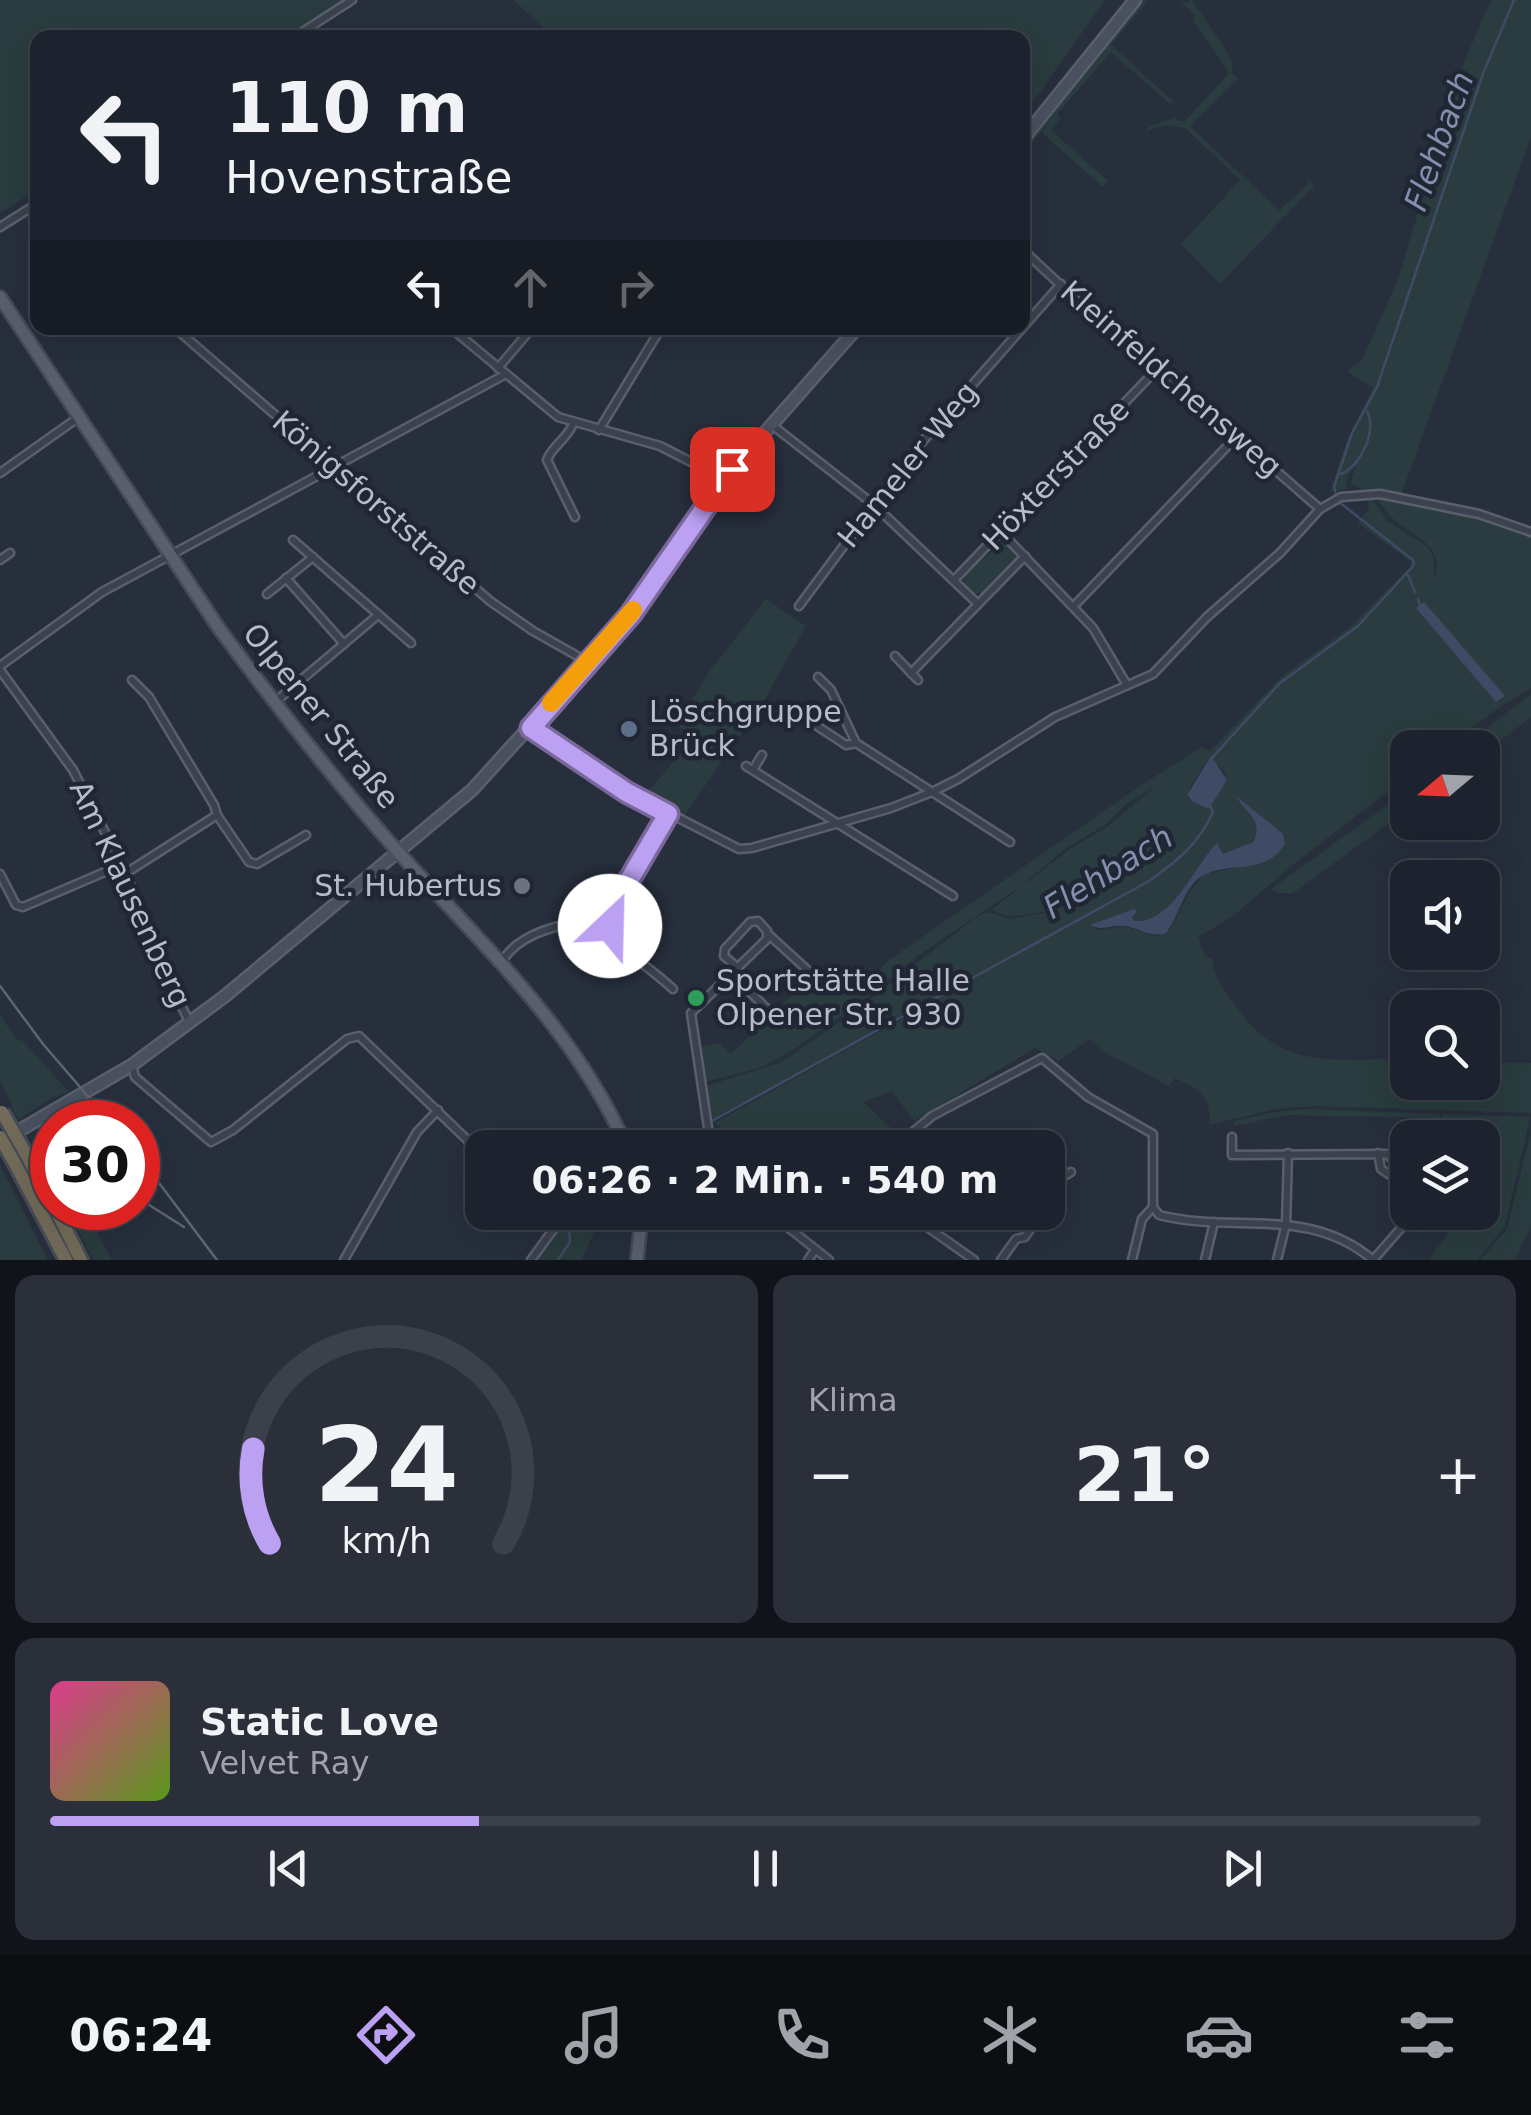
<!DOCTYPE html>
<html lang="de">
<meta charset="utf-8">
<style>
body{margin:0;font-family:"DejaVu Sans",sans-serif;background:#2a2f3a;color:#f1f3f6;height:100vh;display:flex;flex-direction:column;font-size:38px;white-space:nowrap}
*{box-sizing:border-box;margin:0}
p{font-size:32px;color:#a0a4aa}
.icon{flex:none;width:55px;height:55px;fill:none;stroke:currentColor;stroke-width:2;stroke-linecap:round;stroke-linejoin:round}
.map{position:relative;height:1260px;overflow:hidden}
.side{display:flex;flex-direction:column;gap:15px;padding:15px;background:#101319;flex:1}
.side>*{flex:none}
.top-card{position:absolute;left:30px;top:30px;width:1000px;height:305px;border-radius:20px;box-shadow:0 10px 40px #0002,0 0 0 2px #3b404a;background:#1d232e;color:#f1f3f6;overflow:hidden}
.needle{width:65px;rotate:251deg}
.buttons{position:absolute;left:1390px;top:730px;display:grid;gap:20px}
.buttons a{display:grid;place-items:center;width:110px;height:110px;border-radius:20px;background:#1d232e;box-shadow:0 10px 40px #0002,0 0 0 2px #3b404a;font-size:50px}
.speed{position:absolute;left:30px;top:1100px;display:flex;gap:20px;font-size:50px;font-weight:700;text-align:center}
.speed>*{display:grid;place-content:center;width:130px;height:130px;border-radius:50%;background:#1d232e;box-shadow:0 10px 40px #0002,0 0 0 2px #3b404a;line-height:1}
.speed .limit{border:15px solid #d22;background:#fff;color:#111}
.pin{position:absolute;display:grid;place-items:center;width:85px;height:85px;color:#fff;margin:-42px;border-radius:20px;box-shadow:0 5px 15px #0006}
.me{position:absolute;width:110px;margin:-55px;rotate:24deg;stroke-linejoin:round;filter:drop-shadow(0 0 8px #0008)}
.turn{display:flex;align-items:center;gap:35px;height:210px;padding:0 30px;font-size:45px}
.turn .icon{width:130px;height:130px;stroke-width:2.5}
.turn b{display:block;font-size:70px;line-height:85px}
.lanes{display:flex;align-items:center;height:95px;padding:0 30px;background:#0003;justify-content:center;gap:50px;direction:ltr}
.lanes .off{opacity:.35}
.big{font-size:75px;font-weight:700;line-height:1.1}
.side .card{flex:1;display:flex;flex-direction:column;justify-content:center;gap:15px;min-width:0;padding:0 35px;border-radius:20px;background:#2a2f3a}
.side .dial{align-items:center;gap:0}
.dial svg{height:260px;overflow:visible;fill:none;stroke:#3b404a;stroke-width:7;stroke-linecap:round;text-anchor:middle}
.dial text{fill:#f1f3f6;stroke:none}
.song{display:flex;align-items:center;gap:30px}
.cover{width:120px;height:120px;border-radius:15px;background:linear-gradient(135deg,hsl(330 70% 55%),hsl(90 70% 35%))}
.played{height:10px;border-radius:5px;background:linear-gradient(90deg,#bca0f2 30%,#3b404a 30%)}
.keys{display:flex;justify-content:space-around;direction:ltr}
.heat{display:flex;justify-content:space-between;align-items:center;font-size:55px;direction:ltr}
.side .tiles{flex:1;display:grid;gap:15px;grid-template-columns:1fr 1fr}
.card:last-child{grid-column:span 2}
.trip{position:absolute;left:465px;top:1130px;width:600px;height:100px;border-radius:20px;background:#1d232e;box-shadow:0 10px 40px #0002,0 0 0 2px #3b404a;font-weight:700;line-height:100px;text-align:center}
.tabs{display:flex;height:160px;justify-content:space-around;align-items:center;background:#0c0e12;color:#a0a4aa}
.tabs .icon{width:70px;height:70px}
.tabs .on{color:#bca0f2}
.tabs b{font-size:45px;color:#f1f3f6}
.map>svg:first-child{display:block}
.green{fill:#2a3c3f;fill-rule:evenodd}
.water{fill:#3f4b65}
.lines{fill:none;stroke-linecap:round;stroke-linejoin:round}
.stream{stroke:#3f4b65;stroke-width:2.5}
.street-casing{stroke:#595f6b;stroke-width:11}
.secondary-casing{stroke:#595f6b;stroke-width:15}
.primary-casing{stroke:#444a57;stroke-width:16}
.highway-casing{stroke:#464c58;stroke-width:18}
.street{stroke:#3b414e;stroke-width:6}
.secondary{stroke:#495060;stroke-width:10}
.primary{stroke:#59606d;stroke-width:11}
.highway{stroke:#736b59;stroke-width:12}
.tram{stroke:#5d6574;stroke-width:2.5}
.highway-bridge-casing{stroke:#464c58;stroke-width:18;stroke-linecap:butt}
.highway-bridge{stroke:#736b59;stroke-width:12}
.route-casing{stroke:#7a689d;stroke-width:25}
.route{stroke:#bca0f2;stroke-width:18}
.slow{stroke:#f59e0b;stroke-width:18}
.service-dot{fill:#5c6f8a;stroke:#202633;stroke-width:4}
.worship-dot{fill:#6b7280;stroke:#202633;stroke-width:4}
.leisure-dot{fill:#2e9e5b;stroke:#202633;stroke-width:4}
.labels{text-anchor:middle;stroke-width:9;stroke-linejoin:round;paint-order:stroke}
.street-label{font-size:30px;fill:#b7bcc8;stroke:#202633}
.poi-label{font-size:30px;fill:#b7bcc8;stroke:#202633;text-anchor:start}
.water-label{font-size:32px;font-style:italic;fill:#8290ad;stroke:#202633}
</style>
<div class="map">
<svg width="1531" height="1260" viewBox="0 0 1531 1260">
<rect width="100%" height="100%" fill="#272f3d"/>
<g class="green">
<polygon points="0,0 352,0 293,37 38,38 37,190 0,213"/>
<polygon points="513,0 1105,0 1023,116 1022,38 554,37"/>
<polygon points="1141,0 1148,0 1111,45 1173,101 1170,104 1111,52 1057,114 1061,118 1051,130 1108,181 1103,187 1041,132 1023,154 1023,148"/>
<polygon points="1179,0 1185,3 1192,0 1229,55 1233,65 1231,73 1239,78 1190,126 1279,210 1308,185 1308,180 1314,186 1220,284 1181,244 1240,180 1185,128 1166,125 1144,132 1150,126 1175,118 1184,122 1229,73 1193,20 1195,15"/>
<polygon points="1491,0 1531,0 1531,137 1401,495 1362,490 1351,483 1355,466 1348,476 1346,489 1330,492 1347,440 1373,388 1347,371 1362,360 1397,282 1464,62"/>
<path d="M1368,497H1372L1387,521L1428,547L1434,559V579C1447,544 1411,537 1391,517C1385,511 1381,504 1376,497L1477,516L1531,536V688L1504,704L1446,747L1408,748L1407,777L1300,859L1233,916L1198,937L1205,956L1213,960C1212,974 1224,989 1232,1001C1280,1073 1331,1058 1407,1059L1408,1082H1482L1483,1062L1531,1063V1113L1313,1106L1275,1109L1209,1125C1212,1097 1199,1089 1175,1078L1169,1086L1108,1054L1090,1039L1058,1061L1035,1048L914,1121L892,1091L864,1102L898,1135L882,1147H803L797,1138L767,1147H724L720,1126L714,1123L926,1006L930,997L897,1018L880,1007L886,1013L873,1017L844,1018L865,1003L871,1004L869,1000L975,918L987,912L1011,919L1049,912L1054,916L1059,913C1038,907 1013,925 992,909L1070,849L1107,827L1156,786L1127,803L1105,825L1066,848L1021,886L919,955L865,999L790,1052L759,1068L705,1082L701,1047L719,1043L731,1054L812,976L828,991L837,988L858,992L889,960L1143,784L1202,747L1210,751L1281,677L1349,628L1410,567V561L1358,523L1369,508ZM1423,602L1504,695V696L1496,701L1417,608ZM1210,757L1225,773L1227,780L1209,809L1187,797L1191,785ZM1237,796L1262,820L1280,831L1265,862L1204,874L1190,891L1170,929L1156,936L1122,926L1100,930L1090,926L1137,910L1132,917L1134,921C1173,923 1193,866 1217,843L1223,854C1241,850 1268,840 1253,816C1248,808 1241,804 1237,796Z"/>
<path d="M1005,542L1016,556C1012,569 990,579 983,593H971L963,583L965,574L994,550L996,544Z"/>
<polygon points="766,599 806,626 762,704 684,816 645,795 695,737 676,725 709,672"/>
<polygon points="1531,694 1531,717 1526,721 1483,754 1482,748 1463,747"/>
<polygon points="1407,791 1407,810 1293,893 1278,893 1271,889"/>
<polygon points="0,1015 16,1039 23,1041 69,1092 52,1098 18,1120 0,1079"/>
<polygon points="887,1015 894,1020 712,1120 706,1086 782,1062 841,1021"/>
<polygon points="1306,1109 1440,1114 1440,1118 1287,1115 1234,1126 1234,1121 1274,1112"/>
<polygon points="1444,1114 1530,1117 1505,1226 1477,1260 1429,1260 1462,1213 1482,1212 1482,1121 1442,1118"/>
<polygon points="1531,1131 1531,1227 1515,1260 1480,1260 1507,1229"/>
<polygon points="0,1164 45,1255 48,1260 0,1260"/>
<polygon points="67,1208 84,1208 112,1260 93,1260"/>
<polygon points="572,1213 602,1213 582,1260 538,1260"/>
</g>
<g class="water">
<polygon points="1424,602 1505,696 1496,702 1416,608"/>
<polygon points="1211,756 1227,780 1209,809 1193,802 1187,795"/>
<path d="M1236,796L1283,834L1285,843C1267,875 1234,862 1206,874C1184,883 1180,916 1166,933C1148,938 1140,928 1124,926C1110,924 1103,932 1090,925L1134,909L1137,911L1132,917L1134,921C1172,924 1194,866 1217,843L1223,854L1253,842C1265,821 1245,812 1236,796Z"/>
</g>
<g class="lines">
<g class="stream">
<path d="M1341,474C1361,466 1377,431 1367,411"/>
<polyline points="1336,495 1334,487 1352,433 1377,387 1483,74 1514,0"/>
<polyline points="1408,575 1415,592"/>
<polyline points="1418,599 1420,605"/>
<polyline points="1211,759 1280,683 1358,626 1414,565 1413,560 1339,502"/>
<path d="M712,1121L1149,881C1177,861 1199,844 1213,812L1211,807"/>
<polyline points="558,1260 570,1242 569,1230 581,1212"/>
</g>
<g class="street-casing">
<g id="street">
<polyline points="293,38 352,0"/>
<polyline points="0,227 38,203"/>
<polyline points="1022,249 1128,348 1158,368 1320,509"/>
<polyline points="175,328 490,601 533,631 588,662"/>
<polyline points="451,328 558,417 660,446 724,479"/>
<polyline points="498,368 532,328"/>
<path d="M573,424C567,439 552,446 547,460L575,517"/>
<polyline points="772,425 873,504 977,603"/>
<polyline points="599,430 661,328"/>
<polyline points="0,473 79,417"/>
<polyline points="1002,533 1093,628 1127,685"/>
<polyline points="293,540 411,643"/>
<polyline points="0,560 10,553"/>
<polyline points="286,578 344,644"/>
<polyline points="954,580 1158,368"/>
<polyline points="267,594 313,557"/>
<polyline points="799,606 915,450 1061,284"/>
<polyline points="1074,606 1237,436"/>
<polyline points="895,656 918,680"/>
<polyline points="0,666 102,592 506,374"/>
<polyline points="0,670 73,770 126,873 161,966 189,1021"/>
<polyline points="911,673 1025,556"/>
<polyline points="818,677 831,690 856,743 1010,842"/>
<polyline points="132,680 149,697 214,805 217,815 249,862 257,864 306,835"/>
<polyline points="275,702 378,615"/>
<polyline points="788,707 846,745 856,743"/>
<polyline points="531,728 626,791 739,849 752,848 891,808 932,792 958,779 1055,717 1153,674 1207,617 1280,553 1320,509 1341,497 1380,494 1479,514 1531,532"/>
<polyline points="746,766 953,896"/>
<polyline points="753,770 762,755"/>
<polyline points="126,873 217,815"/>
<polyline points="0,874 16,905 23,907 121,865"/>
<path d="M606,929C625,954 651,968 673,989"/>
<polyline points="768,934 826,987"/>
<path d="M502,962C518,933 565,921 596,922L600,929L608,928L611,922L608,917L668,814"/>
<polyline points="732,974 766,1008"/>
<polyline points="132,1065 135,1077 211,1142 233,1130 347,1039 359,1036 482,1154"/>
<polyline points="1232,1137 1232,1155 1387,1154 1395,1162 1394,1177 1408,1185"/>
<polyline points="711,1148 691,1013 767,939 767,931 758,921 750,922 725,949 724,956 737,967"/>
<path d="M894,1148L932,1116L1042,1058L1088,1097L1153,1134V1207L1159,1215C1235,1234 1308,1205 1373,1260"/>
<polyline points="1378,1153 1381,1169 1393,1177"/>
<polyline points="1048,1197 1061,1178 1071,1172"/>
<polyline points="769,1212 829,1260"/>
<polyline points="906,1212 974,1260"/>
<polyline points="791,1230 816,1212"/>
<polyline points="344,1260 417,1132 438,1110"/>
<polyline points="531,1260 566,1212"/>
<polyline points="808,1260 815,1250"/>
<polyline points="1001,1260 1016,1239 1025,1237 1042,1212"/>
<polyline points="1132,1260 1142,1219 1153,1207"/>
<polyline points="1205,1260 1214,1222"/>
<polyline points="1277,1260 1286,1224 1288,1153"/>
<polyline points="1373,1260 1415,1212"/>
</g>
</g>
<g class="secondary-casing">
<g id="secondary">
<polyline points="1022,140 1135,0"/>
<polyline points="8,1137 132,1065 225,996 472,790 623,624 724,479 857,328"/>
</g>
</g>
<g class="primary-casing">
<g id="primary">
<path d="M0,297L218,627C275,704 335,781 399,853C483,945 576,1031 627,1148"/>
<polyline points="637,1260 642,1212"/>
</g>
</g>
<g class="highway-casing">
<g id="highway">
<polyline points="26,1154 52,1203"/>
<polyline points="13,1160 66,1260"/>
<polyline points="55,1208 81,1260"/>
</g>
</g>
<use href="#street" class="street"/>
<use href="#secondary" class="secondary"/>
<use href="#primary" class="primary"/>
<use href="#highway" class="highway"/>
<g class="tram">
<polyline points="0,986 43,1044 110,1122"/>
<polyline points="69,1122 89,1114 109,1122"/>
<polyline points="138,1155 217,1260"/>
<polyline points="138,1198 184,1227"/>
</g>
<g class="highway-bridge-casing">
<g id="highway-bridge">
<polyline points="2,1112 26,1154"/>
<polyline points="0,1137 13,1160"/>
</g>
</g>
<use href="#highway-bridge" class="highway-bridge"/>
</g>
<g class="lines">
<g class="route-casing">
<polyline id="route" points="610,926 608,916 668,814 626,792 531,728 631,614 732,469"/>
</g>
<use href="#route" class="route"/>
<polyline class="slow" points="551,703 633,610"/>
</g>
<circle class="service-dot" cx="629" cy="729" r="10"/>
<circle class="worship-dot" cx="522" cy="886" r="10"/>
<circle class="leisure-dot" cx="696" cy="998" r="10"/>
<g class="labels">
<g class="street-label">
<text transform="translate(1171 379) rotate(41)" y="10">Kleinfeldchensweg</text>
<text transform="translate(908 465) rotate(-51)" y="10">Hameler Weg</text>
<text transform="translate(1056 475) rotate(-46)" y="10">Höxterstraße</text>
<text transform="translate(376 503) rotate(41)" y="10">Königsforststraße</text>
<text transform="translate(321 716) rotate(51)" y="10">Olpener Straße</text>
<text transform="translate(130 894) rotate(65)" y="10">Am Klausenberg</text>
</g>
<g class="poi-label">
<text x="649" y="722">Löschgruppe<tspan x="649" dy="34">Brück</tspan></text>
<text x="502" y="896" text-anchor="end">St. Hubertus</text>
<text x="716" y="991">Sportstätte Halle<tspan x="716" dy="34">Olpener Str. 930</tspan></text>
</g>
<g class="water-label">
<text transform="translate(1439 141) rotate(-70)" y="11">Flehbach</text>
<text transform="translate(1108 872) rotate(-32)" y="11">Flehbach</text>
</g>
</g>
</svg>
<div class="buttons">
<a><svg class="needle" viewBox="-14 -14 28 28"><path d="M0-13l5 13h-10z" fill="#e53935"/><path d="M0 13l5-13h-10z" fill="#a0a4aa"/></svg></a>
<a><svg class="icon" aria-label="sound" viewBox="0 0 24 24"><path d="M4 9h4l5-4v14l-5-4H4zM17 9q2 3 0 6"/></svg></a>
<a><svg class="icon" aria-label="search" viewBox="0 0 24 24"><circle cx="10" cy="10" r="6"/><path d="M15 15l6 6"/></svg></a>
<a><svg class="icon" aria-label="layers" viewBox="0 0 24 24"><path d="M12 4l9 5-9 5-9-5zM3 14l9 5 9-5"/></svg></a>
</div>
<div class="speed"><div class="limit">30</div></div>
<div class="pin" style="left:732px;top:469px;background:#d93025"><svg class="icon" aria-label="arrive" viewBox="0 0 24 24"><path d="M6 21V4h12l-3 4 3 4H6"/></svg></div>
<svg class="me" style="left:610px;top:926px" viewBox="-20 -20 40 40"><circle r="19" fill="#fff"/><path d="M0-13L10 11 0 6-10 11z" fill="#bca0f2"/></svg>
<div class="trip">06:26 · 2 Min. · 540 m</div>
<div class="top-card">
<div class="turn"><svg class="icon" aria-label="left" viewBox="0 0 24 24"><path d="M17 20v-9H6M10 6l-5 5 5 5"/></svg><div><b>110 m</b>Hovenstraße</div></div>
<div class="lanes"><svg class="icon" aria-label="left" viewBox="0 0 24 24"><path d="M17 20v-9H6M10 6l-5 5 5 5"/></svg><svg class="icon off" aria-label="ahead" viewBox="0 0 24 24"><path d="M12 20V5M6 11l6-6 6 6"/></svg><svg class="icon off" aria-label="right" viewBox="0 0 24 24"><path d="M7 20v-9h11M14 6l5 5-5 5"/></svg></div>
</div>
</div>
<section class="side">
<div class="tiles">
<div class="card dial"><svg viewBox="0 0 100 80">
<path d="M14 69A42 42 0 1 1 86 69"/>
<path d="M14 69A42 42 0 0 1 9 40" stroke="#bca0f2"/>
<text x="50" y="56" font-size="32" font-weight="700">24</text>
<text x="50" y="72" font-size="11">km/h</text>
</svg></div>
<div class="card"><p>Klima</p>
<div class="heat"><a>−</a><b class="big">21°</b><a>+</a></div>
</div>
<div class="card">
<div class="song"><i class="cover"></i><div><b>Static Love</b><p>Velvet Ray</p></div></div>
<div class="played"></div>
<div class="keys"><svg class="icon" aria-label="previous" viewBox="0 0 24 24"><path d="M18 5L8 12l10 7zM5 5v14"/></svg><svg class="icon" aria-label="pause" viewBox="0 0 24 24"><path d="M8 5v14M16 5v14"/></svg><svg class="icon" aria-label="next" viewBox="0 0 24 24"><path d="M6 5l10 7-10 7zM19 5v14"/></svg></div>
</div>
</div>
</section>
<nav class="tabs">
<b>06:24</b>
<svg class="icon on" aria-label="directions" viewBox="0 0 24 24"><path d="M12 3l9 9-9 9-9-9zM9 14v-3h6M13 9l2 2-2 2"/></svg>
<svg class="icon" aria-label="music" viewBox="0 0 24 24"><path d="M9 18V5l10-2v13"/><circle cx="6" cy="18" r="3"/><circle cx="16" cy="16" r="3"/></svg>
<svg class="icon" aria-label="phone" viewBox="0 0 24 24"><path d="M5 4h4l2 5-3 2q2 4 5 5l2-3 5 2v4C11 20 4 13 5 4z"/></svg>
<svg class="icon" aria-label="climate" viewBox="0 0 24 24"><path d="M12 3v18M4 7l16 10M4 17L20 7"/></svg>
<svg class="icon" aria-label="car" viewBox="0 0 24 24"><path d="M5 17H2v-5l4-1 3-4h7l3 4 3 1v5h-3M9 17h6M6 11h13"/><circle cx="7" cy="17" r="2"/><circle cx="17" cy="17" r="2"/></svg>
<svg class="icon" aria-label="filters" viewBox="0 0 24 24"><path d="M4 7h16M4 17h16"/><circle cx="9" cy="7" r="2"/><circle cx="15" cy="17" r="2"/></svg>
</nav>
